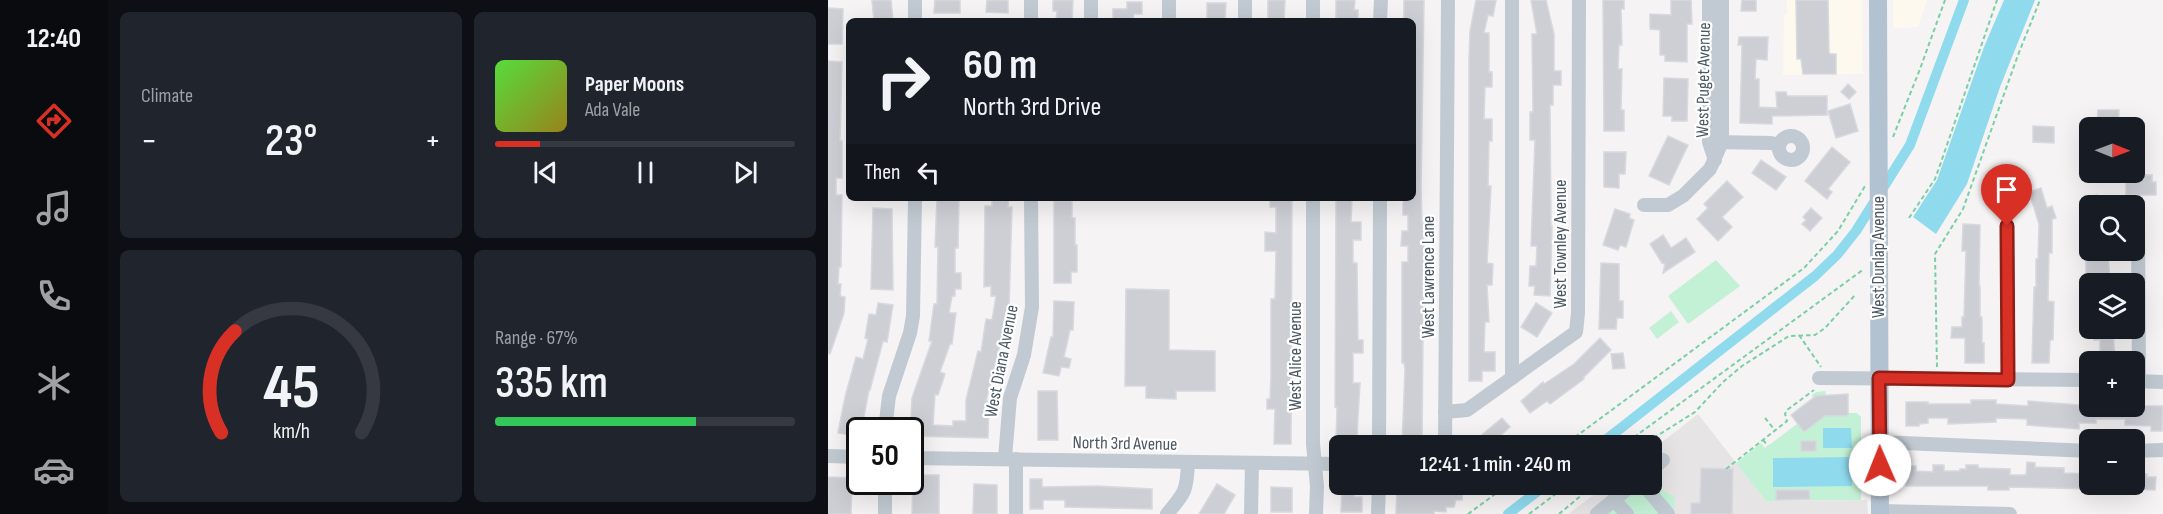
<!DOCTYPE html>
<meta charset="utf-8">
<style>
body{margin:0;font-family:"Sofia Sans Condensed",sans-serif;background:#20242c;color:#f1f3f6;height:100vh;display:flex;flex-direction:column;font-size:22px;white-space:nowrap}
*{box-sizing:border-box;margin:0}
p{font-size:20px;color:#9ea1a6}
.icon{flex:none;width:33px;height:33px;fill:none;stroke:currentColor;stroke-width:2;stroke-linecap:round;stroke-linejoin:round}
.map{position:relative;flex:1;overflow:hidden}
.details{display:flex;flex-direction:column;gap:12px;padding:12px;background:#0d0f14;width:720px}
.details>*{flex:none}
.banner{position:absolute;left:18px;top:18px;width:570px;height:183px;border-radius:9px;box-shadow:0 6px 24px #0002;background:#171b24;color:#f1f3f6;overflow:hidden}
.needle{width:39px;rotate:91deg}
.tools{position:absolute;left:1251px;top:117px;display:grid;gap:12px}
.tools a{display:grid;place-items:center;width:66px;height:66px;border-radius:9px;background:#171b24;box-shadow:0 6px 24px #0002;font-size:30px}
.speed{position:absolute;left:18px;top:417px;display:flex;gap:12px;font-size:30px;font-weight:700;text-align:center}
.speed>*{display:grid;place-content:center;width:78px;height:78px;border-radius:50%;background:#171b24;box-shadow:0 6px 24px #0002;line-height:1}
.speed .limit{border:3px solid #111;border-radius:9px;background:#fff;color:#111}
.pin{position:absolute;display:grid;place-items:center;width:51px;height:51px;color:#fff;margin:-62px -26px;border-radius:50% 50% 50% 0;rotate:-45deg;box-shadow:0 0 6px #0007}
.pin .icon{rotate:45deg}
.me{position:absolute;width:66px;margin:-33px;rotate:359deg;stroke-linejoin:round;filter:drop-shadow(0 0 4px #0008)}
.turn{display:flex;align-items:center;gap:21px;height:126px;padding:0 18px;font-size:27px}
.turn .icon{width:78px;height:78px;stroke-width:2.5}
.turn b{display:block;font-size:42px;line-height:51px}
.then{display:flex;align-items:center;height:57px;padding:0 18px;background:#0003;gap:12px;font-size:22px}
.big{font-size:45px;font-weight:600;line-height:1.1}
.details .tile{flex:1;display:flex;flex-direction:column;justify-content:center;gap:9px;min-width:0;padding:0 21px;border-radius:9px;background:#20242c}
.details .dial{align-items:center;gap:0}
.dial svg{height:156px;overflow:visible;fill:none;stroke:#363941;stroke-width:7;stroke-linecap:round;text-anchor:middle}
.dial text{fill:#f1f3f6;stroke:none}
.song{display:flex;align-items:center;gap:18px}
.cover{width:72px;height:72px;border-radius:9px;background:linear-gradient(135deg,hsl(110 70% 55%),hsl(50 70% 35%))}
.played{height:6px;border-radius:3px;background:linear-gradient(90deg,#d93025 15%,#363941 15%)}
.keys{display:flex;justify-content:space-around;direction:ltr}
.heat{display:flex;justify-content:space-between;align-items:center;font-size:33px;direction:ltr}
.charge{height:9px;border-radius:4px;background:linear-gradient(90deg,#34c759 67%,#363941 0)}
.details .tiles{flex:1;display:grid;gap:12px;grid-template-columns:repeat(2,1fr)}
.trip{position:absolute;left:501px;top:435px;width:333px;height:60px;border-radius:9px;background:#171b24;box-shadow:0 6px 24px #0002;font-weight:600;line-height:60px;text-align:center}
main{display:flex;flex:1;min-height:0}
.tabs{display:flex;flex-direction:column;width:108px;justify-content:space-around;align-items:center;background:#090b0e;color:#9ea1a6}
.tabs .icon{width:42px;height:42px}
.tabs .on{color:#d93025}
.tabs b{font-size:27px;color:#f1f3f6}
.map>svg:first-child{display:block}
.commercial{fill:#fdf9ef}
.education{fill:#e6e4e5}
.green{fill:#c3f1d5}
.water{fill:#90daee}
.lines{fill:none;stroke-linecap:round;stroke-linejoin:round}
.canal{stroke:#90daee;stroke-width:10}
.building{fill:#cdcfd5;stroke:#d7d9de;stroke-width:1.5}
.path{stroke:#7ad0a6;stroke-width:2;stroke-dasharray:4.5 3;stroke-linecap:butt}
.minor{stroke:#c1cad2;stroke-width:14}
.major{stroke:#b3c2d1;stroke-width:18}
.route-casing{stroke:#8d1f18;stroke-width:15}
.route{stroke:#d93025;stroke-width:10}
.labels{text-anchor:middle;stroke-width:4.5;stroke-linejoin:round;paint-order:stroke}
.street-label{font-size:18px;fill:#4a5661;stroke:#fff}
</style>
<main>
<nav class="tabs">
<b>12:40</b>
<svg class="icon on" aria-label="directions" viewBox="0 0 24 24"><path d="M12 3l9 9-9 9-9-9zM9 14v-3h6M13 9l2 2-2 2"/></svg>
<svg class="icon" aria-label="music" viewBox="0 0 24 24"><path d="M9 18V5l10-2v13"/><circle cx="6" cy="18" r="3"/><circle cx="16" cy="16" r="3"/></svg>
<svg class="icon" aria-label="phone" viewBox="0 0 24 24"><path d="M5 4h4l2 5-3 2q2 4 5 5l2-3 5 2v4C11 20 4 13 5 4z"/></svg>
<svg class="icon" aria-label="climate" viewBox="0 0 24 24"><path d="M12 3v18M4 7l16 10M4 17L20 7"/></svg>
<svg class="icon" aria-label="car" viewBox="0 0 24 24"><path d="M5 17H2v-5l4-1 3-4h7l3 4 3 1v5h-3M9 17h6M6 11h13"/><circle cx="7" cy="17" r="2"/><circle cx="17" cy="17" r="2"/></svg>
</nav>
<section class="details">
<div class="tiles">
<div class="tile"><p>Climate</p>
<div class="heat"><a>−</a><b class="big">23°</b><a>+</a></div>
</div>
<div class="tile">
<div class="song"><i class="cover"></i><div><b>Paper Moons</b><p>Ada Vale</p></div></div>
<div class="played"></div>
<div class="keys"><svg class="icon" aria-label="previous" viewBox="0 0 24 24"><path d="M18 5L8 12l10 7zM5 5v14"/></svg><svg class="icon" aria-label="pause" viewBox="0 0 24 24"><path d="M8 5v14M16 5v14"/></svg><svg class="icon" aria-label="next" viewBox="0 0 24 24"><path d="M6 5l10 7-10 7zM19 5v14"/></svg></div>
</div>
<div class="tile dial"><svg viewBox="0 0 100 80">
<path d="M14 69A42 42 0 1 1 86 69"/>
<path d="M14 69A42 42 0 0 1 21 17" stroke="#d93025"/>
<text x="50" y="56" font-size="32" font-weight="700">45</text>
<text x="50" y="72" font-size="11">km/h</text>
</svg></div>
<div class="tile"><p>Range · 67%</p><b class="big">335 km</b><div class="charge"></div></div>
</div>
</section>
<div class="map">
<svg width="1335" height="514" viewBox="0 0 1335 514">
<rect width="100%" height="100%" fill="#f5f3f3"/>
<g class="commercial">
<polygon points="959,0 1034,0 1035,74 955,75 956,15 959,14"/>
<polygon points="1065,0 1099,0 1090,27 1065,28"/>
</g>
<polygon class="education" points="870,414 938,501 1039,500 1040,514 740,514 779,485 824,484 824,450"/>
<g class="green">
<polygon points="888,260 912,286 860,324 840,296"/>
<polygon points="843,311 851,322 829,339 821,328"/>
<polygon points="997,391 998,395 1020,394 1020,413 1029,413 1033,417 1033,500 938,501 908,463 933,443 937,448 969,424 963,415 985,399 984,395 988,392"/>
<polygon points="824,484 847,497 845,514 761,514 800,485"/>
</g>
<g class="water">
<polygon points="1176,0 1207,0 1172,87 1139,184 1108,234 1085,217 1109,180 1156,47"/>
<polygon points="995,428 1023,428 1024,448 995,448"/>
<polygon points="1024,457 1024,486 945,487 945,458"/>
</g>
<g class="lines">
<g class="canal">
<polyline points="770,446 987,276 1009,255 1028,231 1082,145 1136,0"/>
<polyline points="680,514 719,484"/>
</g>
</g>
<g class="building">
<polygon points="44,0 63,0 65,21 46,21"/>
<polygon points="107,0 132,0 132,13 106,13"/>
<polygon points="159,0 180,0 180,13 158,12"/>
<polygon points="225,0 245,0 244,21 228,21 229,11 225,11"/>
<polygon points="440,0 457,0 456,21 440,21"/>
<polygon points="508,0 527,0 526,10 530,10 530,21 508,21"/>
<polygon points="576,0 596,0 593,187 594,223 596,223 594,446 574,446 577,369 576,363 574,363 574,262 580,262 580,246 573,246 574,231 580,231 580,215 575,215 575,198 585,198 585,21 576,21"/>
<polygon points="648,0 668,0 665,16 660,15 656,33 661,33 661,72 664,72 664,87 657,87 656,119 664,119 664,141 661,141 660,186 663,186 659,263 665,264 664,285 659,285 661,322 657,322 656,352 667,352 667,371 654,371 654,381 641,381 641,61 642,31"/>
<polygon points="703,0 718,0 726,34 726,71 733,71 733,85 725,85 725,105 722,105 723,226 724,226 722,296 706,295 707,286 701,286 702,266 708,266 709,246 703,246 707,140 702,140 702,112 705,112 704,34 709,34"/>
<polygon points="775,0 796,0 796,9 793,9 794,45 791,45 790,69 794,69 793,110 796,110 796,131 776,131"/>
<polygon points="843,0 863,0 864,24 859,24 859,62 837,61 837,55 832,55 832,30 822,29 822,14 843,15"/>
<polygon points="914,0 928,0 928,11 913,11"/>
<polygon points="968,0 1000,0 1001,52 1002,54 1008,54 1008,74 975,74 973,59 969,59"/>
<polygon points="299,2 314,2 314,14 306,14 305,21 285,21 285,9 299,9"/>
<polygon points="379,3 398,3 397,21 379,21"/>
<polygon points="0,8 15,9 14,44 0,44"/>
<polygon points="911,37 940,37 939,60 928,59 927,79 931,79 931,107 949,108 948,92 958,92 959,96 999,96 999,115 944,116 944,124 912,123 914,45 910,45"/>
<polygon points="0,61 14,62 12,141 14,141 14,178 8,178 8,195 14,195 13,267 11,267 10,284 13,284 12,296 17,297 16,313 2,354 0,353"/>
<polygon points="836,78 860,79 859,121 844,121 844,116 835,116"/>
<polygon points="1020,84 1028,92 1021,99 1013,92"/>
<polygon points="1022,104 1030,131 1008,138 1000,111"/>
<polygon points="1270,110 1291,110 1290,128 1269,128"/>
<polygon points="1205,126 1226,127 1226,143 1205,142"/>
<polygon points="840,136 860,145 841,185 821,176"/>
<polygon points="1004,147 1022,162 1000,189 1004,192 999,199 977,181"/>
<polygon points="776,152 798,152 797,174 791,174 791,188 776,187"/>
<polygon points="933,160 958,177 948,190 924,173"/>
<polygon points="1298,175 1324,175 1324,182 1328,182 1328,195 1298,195"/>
<rect x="1171" y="180" width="23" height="13"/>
<polygon points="899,181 915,197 894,217 904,227 890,241 869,219 880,208 876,204"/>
<polygon points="1213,188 1219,208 1224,206 1228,218 1224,219 1224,253 1221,253 1220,301 1226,302 1225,340 1222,340 1221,363 1204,363 1206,287 1208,287 1208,259 1210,259 1211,224 1201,192"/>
<polygon points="1268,195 1294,204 1294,206 1264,206"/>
<polygon points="109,198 131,198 130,248 127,248 127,273 133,273 133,289 127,289 127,296 124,296 121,313 128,313 124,344 122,344 112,372 117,374 110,395 107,394 105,425 125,426 125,421 138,421 138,400 150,351 153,352 158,319 164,320 168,296 163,296 163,286 156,287 157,206 164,206 164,198 181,198 180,207 184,207 181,309 176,347 172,346 158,401 161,401 160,438 82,436 84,398 104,341 101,341 106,304 109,304 110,247 107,247"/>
<polygon points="442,198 464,198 463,444 446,444 447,409 439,409 439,399 442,399 443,376 443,299 447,299 448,251 437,251 437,232 448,233 448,207 442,207"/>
<polygon points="508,198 524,198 523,222 533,222 533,240 525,240 525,263 529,263 530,340 535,340 535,353 525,353 525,383 532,383 529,436 524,436 524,444 508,444 509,408 507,407"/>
<polygon points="226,201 244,201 244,218 247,218 247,245 249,245 249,272 243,272 243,283 226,283"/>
<polygon points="45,208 64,209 65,290 43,289"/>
<polygon points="983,208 994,218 982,231 974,224 978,220 975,217"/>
<polygon points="787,209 802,214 801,218 806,220 798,247 792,245 790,250 775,245"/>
<polygon points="1135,224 1152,225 1151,286 1152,286 1152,317 1154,317 1154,343 1156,343 1156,363 1137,363 1137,338 1123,338 1124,327 1134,327 1134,317 1136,317 1138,251 1134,251"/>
<polygon points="835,235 843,248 858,238 867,252 835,273 837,264 834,263 822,244"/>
<polygon points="1258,250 1280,250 1282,284 1258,284"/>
<polygon points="773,263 791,264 791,301 795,301 795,318 789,318 788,329 771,329"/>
<polygon points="298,289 341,290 341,350 387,351 387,391 348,391 348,399 318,398 318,386 297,386"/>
<polygon points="226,301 246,302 245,330 242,330 236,357 243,359 241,368 233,367 231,376 215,373 223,337 225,337"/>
<polygon points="50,303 65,305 59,342 55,341 42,390 41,390 32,437 10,433 17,397 28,357 35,359 40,339 37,338 41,314 48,315"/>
<polygon points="708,303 724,313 709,337 693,327"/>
<polygon points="1285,328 1287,362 1272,362 1272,340 1266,340 1266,329"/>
<polygon points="772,338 783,350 755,378 756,379 722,404 719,401 702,413 693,401 715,382 716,384 746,364"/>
<polygon points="795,353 797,368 785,369 783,354"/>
<polygon points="210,391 229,391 230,440 210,440"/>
<polygon points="1020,394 1020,416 997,416 976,432 963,415 988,396"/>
<polygon points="1143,400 1168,400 1168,404 1200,406 1200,401 1262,406 1335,406 1334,431 1323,431 1323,426 1297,425 1297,419 1268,419 1268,423 1251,423 1251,429 1199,425 1199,419 1168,418 1168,422 1120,424 1120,418 1100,418 1100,423 1091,424 1091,426 1078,426 1078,402 1100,402 1100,404 1143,404"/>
<polygon points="674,418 682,427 671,437 679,446 657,446 650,438"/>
<rect x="973" y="441" width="15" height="10"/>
<polygon points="1199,462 1207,463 1207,467 1236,468 1236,473 1262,474 1262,489 1181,487 1181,490 1160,490 1160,486 1078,486 1078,466 1088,466 1088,471 1105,472 1105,465 1116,465 1116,471 1132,471 1132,469 1138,469 1138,465 1150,465 1150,468 1182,469 1182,475 1198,475"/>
<polygon points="873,468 905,469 904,514 863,514 863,503 872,503"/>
<polygon points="1306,474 1319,474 1319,477 1328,477 1327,490 1306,489"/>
<polygon points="85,475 111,475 111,514 84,514"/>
<polygon points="0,477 24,478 23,514 0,514"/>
<polygon points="202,479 214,479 214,487 269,486 324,489 324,509 237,507 237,500 215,500 215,509 202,509"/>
<polygon points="146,484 169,485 169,514 145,514"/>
<polygon points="389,484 407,495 396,514 371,514"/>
<polygon points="443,487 464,488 464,512 443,512"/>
<polygon points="569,487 635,488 634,500 628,500 626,507 618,507 618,512 606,511 606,514 568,514"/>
<polygon points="514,489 527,489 526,497 534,497 534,512 513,512"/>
<polygon points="948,490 981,490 982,499 948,500"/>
</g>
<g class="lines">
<g class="path">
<polyline points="1065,137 1092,69 1117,0"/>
<polyline points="1081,218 1107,179 1111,168 1169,0"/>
<polyline points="971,335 993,367"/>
<polyline points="1109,367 1107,254 1135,209 1190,55 1212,0"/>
<polyline points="937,418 946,429"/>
<polyline points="935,440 940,446"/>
<polyline points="735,446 976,268 1010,231 1037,186"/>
<polyline points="794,446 1036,269"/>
<polyline points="813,446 867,412 895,382 914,366 961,336 987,335 997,328 1028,294"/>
<polyline points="898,469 959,421 957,414 959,410 986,390"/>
<polyline points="666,484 671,492"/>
<polyline points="640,514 681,484"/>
<polyline points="701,514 741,484"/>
<polyline points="731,514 767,484"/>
</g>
<g class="minor">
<polyline points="87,0 87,21"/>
<polyline points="203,0 203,21"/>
<polyline points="263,0 263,21"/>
<polyline points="341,0 341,21"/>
<polyline points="684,0 684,378"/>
<polyline points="881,0 881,142 887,160"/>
<polyline points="417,21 417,0"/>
<polyline points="485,21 485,0"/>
<polyline points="552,21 553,0"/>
<circle cx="963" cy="148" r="12"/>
<polyline points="886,142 943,143 951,145"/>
<polyline points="485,198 485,444 489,486 488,514"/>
<polyline points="816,205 840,205 855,196 882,169 894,142 894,0"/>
<polyline points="1179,226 1180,380"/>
<polyline points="1310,230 1311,381"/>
<polyline points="991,378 1262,380"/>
<polyline points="1306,381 1335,382"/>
<polyline points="617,412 639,410 748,332 750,313 751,0"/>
<polyline points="57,430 61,396 82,333 85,316 87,198"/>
<polyline points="1051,442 1262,451"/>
<polyline points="551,446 552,198"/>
<polyline points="617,446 620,0"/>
<polyline points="1306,451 1335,450"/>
<polyline points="0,456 32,457"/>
<polyline points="82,458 512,464"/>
<polyline points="177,458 182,398 196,355 204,307 203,198"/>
<polyline points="824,469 835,460"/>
<polyline points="815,484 840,514"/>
<polyline points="786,500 799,514"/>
<polyline points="1052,511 1182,514"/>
<polyline points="57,514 57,482"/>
<polyline points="188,514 188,459"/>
<path d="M339,514C357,493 359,491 360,462"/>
<polyline points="423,514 424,463"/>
<polyline points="550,514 551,484"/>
<polyline points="769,514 805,484"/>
</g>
<polyline class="major" points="1050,0 1052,514"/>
</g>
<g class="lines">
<g class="route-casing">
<polyline id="route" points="1052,465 1051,378 1180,380 1179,226"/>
</g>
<use href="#route" class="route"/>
</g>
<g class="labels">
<g class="street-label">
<text transform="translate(875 80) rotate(-89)" y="6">West Puget Avenue</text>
<text transform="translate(732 244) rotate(-90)" y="6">West Townley Avenue</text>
<text transform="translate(1050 257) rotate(-90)" y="6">West Dunlap Avenue</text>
<text transform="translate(600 277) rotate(-90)" y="6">West Lawrence Lane</text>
<text transform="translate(467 356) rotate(-90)" y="6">West Alice Avenue</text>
<text transform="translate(173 361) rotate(-79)" y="6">West Diana Avenue</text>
<text transform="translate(297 443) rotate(1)" y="6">North 3rd Avenue</text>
</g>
</g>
</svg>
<div class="tools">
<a><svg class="needle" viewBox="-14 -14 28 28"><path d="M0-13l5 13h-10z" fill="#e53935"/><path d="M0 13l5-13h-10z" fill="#9ea1a6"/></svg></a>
<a><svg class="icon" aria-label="search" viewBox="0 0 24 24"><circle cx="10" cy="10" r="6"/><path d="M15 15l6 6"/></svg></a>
<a><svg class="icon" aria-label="layers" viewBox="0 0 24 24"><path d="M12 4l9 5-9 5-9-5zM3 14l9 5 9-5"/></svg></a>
<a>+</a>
<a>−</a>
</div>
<div class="speed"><div class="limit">50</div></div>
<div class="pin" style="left:1179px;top:226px;background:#d93025"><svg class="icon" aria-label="arrive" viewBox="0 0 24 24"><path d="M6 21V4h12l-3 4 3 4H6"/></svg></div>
<svg class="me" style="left:1052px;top:465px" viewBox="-20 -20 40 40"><circle r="19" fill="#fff"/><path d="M0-13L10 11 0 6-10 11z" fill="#d93025"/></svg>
<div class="trip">12:41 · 1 min · 240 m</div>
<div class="banner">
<div class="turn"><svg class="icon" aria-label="right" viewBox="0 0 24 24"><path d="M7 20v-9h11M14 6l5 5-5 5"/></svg><div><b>60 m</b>North 3rd Drive</div></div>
<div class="then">Then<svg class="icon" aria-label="left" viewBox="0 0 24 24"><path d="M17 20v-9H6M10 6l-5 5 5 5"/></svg></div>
</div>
</div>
</main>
